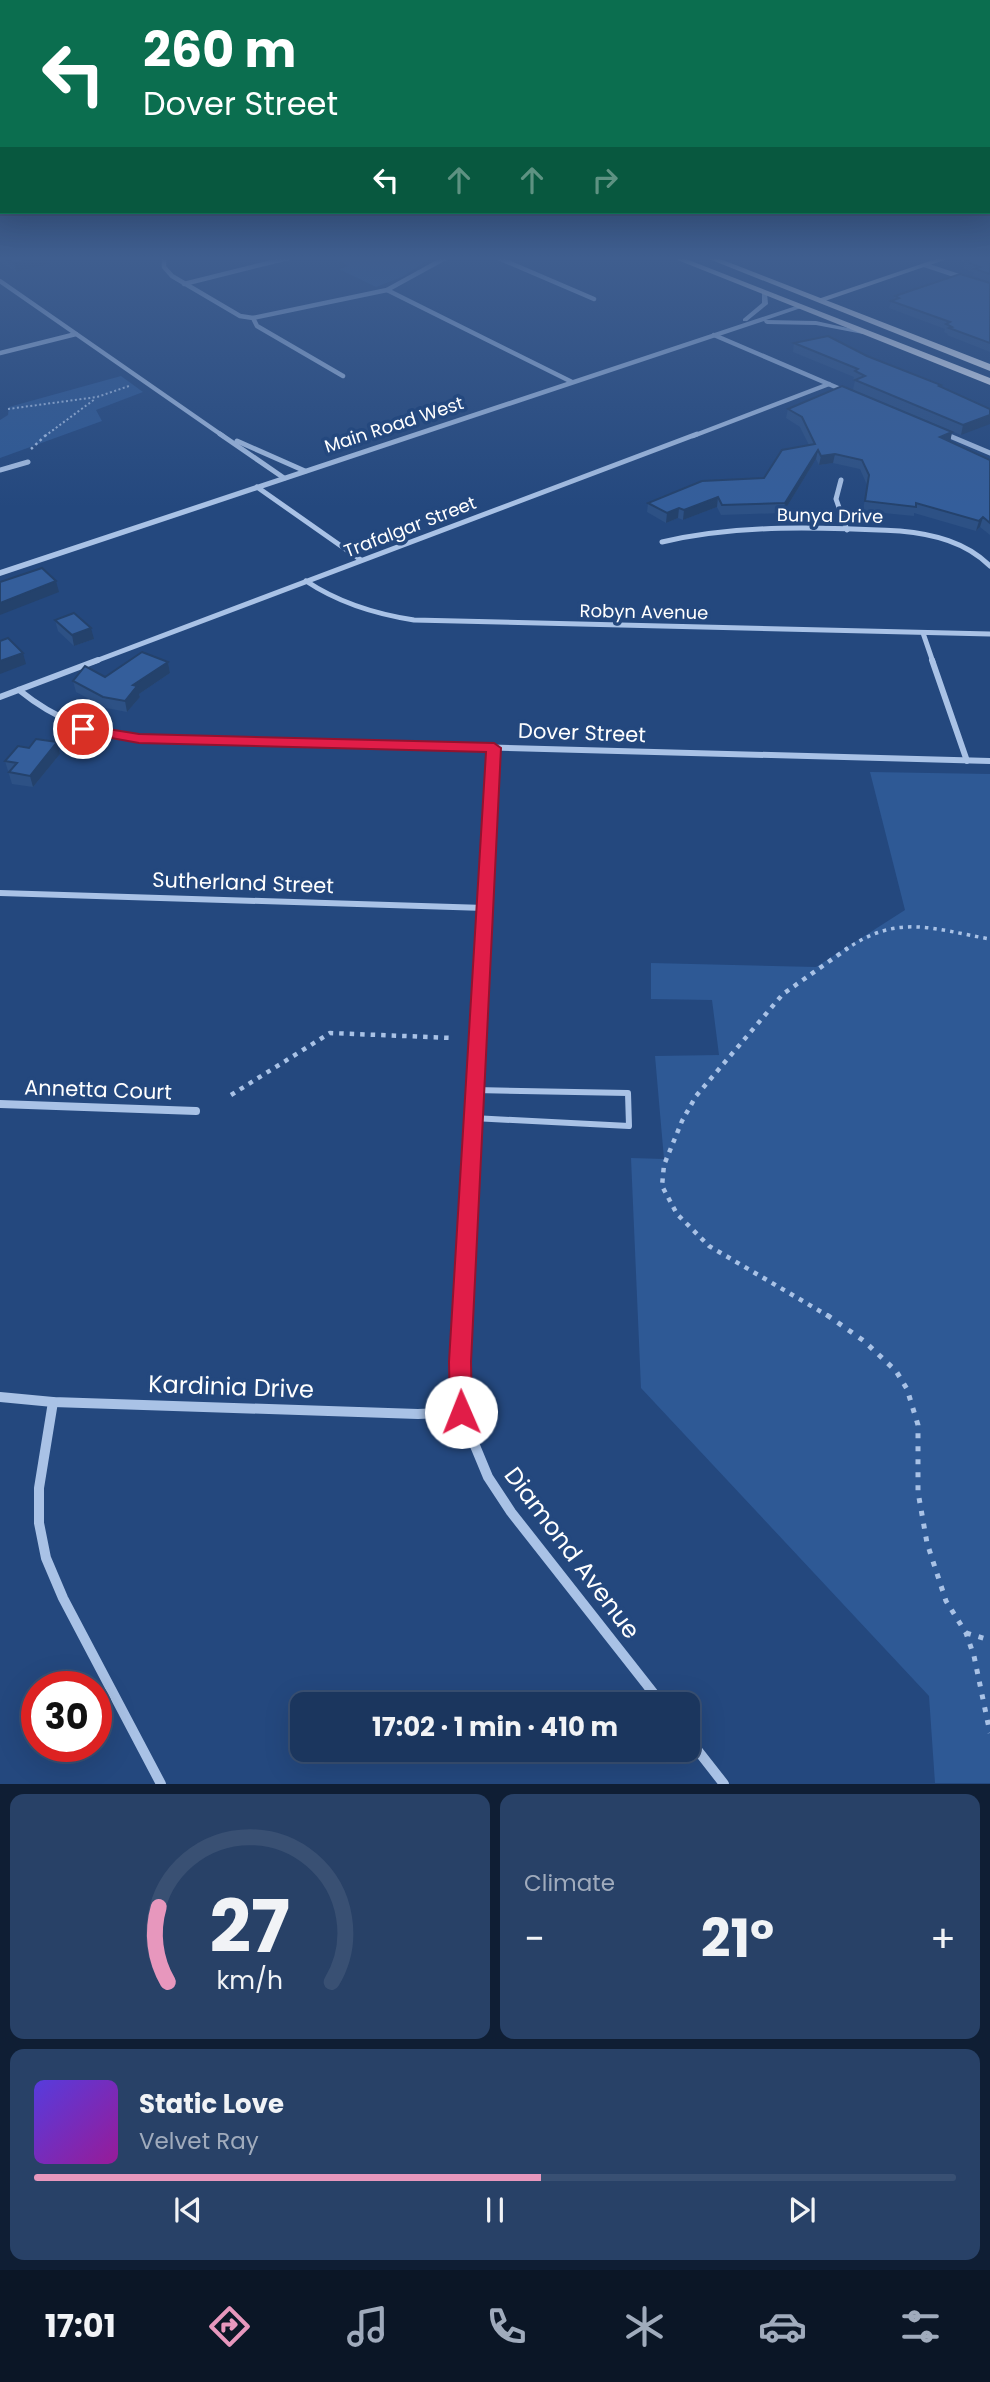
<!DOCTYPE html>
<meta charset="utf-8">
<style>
body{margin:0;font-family:Poppins,sans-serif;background:#284167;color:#f1f3f6;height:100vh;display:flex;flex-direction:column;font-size:26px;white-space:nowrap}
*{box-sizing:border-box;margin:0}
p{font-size:23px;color:#a0abbc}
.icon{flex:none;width:38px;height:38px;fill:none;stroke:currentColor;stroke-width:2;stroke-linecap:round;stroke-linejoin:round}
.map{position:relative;height:1784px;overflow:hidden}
.details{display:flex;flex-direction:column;gap:10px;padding:10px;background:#0f1e34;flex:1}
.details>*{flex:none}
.guide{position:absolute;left:0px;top:0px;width:990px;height:214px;box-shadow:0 7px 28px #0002,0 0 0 2px #395073;background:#0b6e4f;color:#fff;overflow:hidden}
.speed{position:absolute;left:21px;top:1671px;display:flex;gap:14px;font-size:35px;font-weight:700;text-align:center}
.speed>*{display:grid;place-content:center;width:91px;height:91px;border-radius:50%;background:#1b365e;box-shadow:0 7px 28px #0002,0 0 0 2px #395073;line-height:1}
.speed .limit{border:10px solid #d22;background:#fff;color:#111}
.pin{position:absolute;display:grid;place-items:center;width:60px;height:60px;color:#fff;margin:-30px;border:4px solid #fff;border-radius:50%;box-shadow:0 2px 7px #0007}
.me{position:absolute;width:77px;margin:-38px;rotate:359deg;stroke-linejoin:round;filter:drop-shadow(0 0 5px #0008)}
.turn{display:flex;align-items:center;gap:24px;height:147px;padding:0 28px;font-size:32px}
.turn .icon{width:91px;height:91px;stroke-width:2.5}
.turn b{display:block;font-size:49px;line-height:60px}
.lanes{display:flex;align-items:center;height:66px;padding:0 28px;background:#0003;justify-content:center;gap:35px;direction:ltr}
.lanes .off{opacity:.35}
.big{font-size:52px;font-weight:700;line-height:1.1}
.details .tile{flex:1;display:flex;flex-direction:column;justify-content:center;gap:10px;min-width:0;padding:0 24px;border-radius:14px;background:#284167}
.details .dial{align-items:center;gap:0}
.dial svg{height:182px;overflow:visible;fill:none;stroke:#395073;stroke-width:7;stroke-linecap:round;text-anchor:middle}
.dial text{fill:#f1f3f6;stroke:none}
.song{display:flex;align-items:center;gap:21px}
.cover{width:84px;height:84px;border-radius:10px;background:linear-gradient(135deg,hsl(250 70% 55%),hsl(300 70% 35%))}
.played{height:7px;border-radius:4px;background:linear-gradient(90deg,#e797bd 55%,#395073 55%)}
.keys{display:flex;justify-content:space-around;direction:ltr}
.heat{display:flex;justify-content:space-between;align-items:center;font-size:38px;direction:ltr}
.details .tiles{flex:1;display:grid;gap:10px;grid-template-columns:1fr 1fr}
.tile:last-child{grid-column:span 2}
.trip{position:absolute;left:290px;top:1692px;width:410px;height:70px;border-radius:14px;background:#1b365e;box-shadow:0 7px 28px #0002,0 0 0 2px #395073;font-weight:700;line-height:70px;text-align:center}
.dock{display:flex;height:112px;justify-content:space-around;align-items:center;background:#0b1626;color:#a0abbc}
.dock .icon{width:49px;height:49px}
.dock .selected{color:#e797bd}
.dock b{font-size:32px;color:#f1f3f6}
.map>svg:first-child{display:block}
.green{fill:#2e5995}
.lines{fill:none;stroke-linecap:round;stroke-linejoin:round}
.path-far4{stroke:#a9c2e6;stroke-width:2;stroke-dasharray:2 2.5;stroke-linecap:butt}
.path-far3{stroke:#a9c2e6;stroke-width:2.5;stroke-dasharray:2.5 3.5;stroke-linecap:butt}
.path-far2{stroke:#a9c2e6;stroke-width:3.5;stroke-dasharray:3.5 5;stroke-linecap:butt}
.path-far1{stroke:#a9c2e6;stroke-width:4.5;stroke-dasharray:4.5 6;stroke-linecap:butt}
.path{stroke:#a9c2e6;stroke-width:5;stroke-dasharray:5 8;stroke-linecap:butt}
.service{stroke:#a9c2e6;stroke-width:6}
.minor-far4{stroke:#a9c2e6;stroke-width:4.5}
.minor-far3{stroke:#a9c2e6;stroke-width:5}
.minor-far2{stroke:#a9c2e6;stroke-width:6}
.minor-far1{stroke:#a9c2e6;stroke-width:8}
.minor{stroke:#a9c2e6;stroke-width:10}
.tertiary{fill:#a9c2e6;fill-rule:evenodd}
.secondary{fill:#d2e0f5;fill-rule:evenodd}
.primary{fill:#eaf0fd;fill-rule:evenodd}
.wall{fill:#2d5185}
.shaded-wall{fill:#24426c}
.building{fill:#345e9b;stroke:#24426c;stroke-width:2}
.route{fill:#e11d48;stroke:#92132f;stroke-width:2}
.labels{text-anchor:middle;stroke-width:7;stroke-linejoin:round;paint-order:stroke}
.far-street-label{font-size:18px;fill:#fff;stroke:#24487e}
.street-label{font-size:21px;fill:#fff;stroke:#24487e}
.near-street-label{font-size:24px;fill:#fff;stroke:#24487e}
</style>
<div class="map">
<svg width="990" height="1784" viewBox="0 0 990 1784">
<rect width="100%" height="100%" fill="#24487e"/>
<g class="green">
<polygon points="331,257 432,257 402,277 376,287 339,269 349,266"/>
<polygon points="121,376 143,392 96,410 102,421 0,458 0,420 8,415 9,407"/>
<polygon points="870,772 990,774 990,1783 935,1783 929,1696 641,1388 631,1158 664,1159 655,1056 719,1055 712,1000 651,999 651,963 816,967 905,910"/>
</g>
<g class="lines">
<g class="path-far4">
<polyline points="962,260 973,257"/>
<polyline points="8,409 97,397 129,386"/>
<polyline points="45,436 95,399"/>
</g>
<polyline class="path-far3" points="31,449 47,434"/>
<path class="path-far2" d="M845,950C898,913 932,929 990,939"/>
<g class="path-far1">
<polyline points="231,1095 330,1033 453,1038"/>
<polyline points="830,1317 709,1246 677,1214 662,1186 664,1165 682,1121 696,1096 783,994 848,948"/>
</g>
<g class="path">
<polyline points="827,1315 864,1341 896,1371 907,1389 918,1425 918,1492 927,1543 946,1601 966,1633 974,1656 990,1733"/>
<polyline points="966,1633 990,1640"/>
</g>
<polyline class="service" points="473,1118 629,1126 628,1093 475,1090"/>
<g class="minor-far4">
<polyline points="164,257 164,267 172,276 240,316 253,318 257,326 343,376"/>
<polyline points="496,257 594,299"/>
<polyline points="925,265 964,278"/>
<polyline points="0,281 223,436"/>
<polyline points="184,284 292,257"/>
<polyline points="387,290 572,382"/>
<polyline points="253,318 387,290 447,257"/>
<polyline points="714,335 845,391"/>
<polyline points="0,353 76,334"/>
<polyline points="943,433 949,436"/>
<polyline points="693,436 829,384"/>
</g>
<g class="minor-far3">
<polyline points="220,434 284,478"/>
<polyline points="945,434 990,453"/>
<polyline points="237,441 305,471"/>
<polyline points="0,470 28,462"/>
<polyline points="841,480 836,499 847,530"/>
<polyline points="257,487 361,560"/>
<path d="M662,542C739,524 822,527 900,531C933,534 966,542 990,566"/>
<path d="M306,581C339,603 375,614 414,620L990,634"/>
<polyline points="923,633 933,662"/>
<polyline points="93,662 697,434"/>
</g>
<g class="minor-far2">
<polyline points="932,660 967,761"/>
<path d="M19,690C56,720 92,733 139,738L990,761"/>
<polyline points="0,697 98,660"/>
<polyline points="0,893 485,908"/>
<polyline points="483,950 494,748"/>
</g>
<g class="minor-far1">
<polyline points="0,1104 196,1111"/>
<polyline points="462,1317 483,948"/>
</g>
<g class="minor">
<polyline points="463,1315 461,1412 488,1477 511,1512 662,1704"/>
<polyline points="0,1397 53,1402 418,1414 461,1412"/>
<polyline points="53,1402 39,1488 39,1523 46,1558 63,1598 161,1784"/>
<polyline points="688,1738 724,1784"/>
</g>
<g class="tertiary">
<polygon points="762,292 767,293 768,304 747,321 743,321 743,319 762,303"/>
<polygon points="799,305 801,306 801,308 766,320 816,321 866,332 863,334 816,325 767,324 765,323 764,321 0,576 0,570"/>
</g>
<polygon class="secondary" points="942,257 953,257 822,302 815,300"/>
<g class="primary">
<polygon points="670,257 681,257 990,378 990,385"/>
<polygon points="704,257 715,257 990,364 990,371"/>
</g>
</g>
<g class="wall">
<polygon points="0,257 47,257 48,264 16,272 0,262"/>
<polygon points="990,257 990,282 973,276 974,273 963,268 965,261"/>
<polygon points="990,283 990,352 947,335 948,334 944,332 945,329 889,308 891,301 894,299 895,296"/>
<polygon points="794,343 867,356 941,385 940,387 990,409 961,435 853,390 855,381 853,380 854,377 793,352"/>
<polygon points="788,409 952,432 950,442 990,460 990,535 980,527 976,531 914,513 914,516 863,511 867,485 860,469 833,463 819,465 816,459 783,513 721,515 717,507 683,520 678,518 666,523 647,512 648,503 764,478 809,445 800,427 786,418"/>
<polygon points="55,620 94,639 74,646 58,631"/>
<polygon points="168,662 170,673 139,694 140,697 127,712 106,708 76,692 73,681 105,677"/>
<polygon points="57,742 60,754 33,787 12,784 5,761 29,748"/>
</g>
<g class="shaded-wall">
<polygon points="43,257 47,257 48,264 16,272 14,263"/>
<polygon points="990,415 990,424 961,435 963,425"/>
<polygon points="952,432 950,442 940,437"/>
<polygon points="818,450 816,459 783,513 785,503"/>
<polygon points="835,454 833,463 819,465 821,456"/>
<polygon points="718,497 717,507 683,520 684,510"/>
<polygon points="679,508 678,518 666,523 667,513"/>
<polygon points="983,517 980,527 976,531 979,521"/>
<polygon points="56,581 59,592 0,615 0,603"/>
<polygon points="91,628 94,639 74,646 72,635"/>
<polygon points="23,653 26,664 0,674 0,661"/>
<polygon points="168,662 170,673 139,694 140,697 127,712 125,701 133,685"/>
<polygon points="57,742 60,754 33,787 30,776"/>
</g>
<g class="building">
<polygon points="4,257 43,257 14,263"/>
<polygon points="975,257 990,257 990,274 975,269 980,267 965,261"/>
<polygon points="960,274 990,283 990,343 949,328 952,327 946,324 950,322 891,301 899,298 895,296"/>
<polygon points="828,336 867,356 941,385 939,386 990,409 990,415 963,425 855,380 865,376 855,371 858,369 794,343"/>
<polygon points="842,386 952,432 940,437 990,460 990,523 983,517 979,521 916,503 916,507 865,501 869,475 862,460 835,454 821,456 818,450 785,503 722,505 718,497 684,510 679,508 667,513 648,503 702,481 764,478 782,450 815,444 802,417 788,409"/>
<polygon points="42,568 56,581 0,603 0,582"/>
<polygon points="74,613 91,628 72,635 55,620"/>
<polygon points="8,638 23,653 0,661 0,641"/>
<polygon points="142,652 168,662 133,685 137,686 125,701 103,697 73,681 85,666 105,677"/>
<polygon points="36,739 57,742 30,776 9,772 17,763 5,761 18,746 29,748"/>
</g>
<linearGradient id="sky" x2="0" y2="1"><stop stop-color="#142845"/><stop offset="0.51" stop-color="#3f5e8f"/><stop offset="1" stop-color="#3f5e8f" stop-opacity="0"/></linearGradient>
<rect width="990" height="507" fill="url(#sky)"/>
<polygon class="route" points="83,725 139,734 494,743 501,748 471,1362 472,1412 469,1420 461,1423 453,1420 450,1412 449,1362 486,752 139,743 78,732 78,726"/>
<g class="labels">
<g class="far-street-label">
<text transform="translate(394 425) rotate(-18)" y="6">Main Road West</text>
<text transform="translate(830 516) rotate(1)" y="6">Bunya Drive</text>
<text transform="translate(410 527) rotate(-21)" y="6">Trafalgar Street</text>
<text transform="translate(644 612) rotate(1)" y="6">Robyn Avenue</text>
</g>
<g class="street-label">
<text transform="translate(582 733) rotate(2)" y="7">Dover Street</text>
<text transform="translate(243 883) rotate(2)" y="7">Sutherland Street</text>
<text transform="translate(98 1090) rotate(2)" y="7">Annetta Court</text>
</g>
<g class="near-street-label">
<text transform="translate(231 1387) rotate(2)" y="8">Kardinia Drive</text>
<text transform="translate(572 1553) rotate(53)" y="8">Diamond Avenue</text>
</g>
</g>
</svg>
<div class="speed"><div class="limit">30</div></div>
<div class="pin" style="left:83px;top:729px;background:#d93025"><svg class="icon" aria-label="arrive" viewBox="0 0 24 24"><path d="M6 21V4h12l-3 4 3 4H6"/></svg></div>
<svg class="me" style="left:461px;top:1412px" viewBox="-20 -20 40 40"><circle r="19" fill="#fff"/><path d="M0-13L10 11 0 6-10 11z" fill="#e11d48"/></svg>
<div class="trip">17:02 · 1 min · 410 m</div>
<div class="guide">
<div class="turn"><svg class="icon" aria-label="left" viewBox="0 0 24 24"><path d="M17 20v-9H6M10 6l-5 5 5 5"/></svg><div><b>260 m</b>Dover Street</div></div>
<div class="lanes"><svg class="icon" aria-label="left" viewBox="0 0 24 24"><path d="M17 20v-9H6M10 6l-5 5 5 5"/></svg><svg class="icon off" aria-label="ahead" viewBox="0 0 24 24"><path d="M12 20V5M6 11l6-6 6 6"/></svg><svg class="icon off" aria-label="ahead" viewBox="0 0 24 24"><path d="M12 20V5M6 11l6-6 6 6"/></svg><svg class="icon off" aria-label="right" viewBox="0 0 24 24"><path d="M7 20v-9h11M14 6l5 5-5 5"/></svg></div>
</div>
</div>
<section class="details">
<div class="tiles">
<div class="tile dial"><svg viewBox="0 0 100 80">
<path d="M14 69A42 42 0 1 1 86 69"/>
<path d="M14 69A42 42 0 0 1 10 36" stroke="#e797bd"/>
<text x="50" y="56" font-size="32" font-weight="700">27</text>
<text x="50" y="72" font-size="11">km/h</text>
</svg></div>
<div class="tile"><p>Climate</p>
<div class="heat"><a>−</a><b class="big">21°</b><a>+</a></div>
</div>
<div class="tile">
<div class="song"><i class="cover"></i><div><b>Static Love</b><p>Velvet Ray</p></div></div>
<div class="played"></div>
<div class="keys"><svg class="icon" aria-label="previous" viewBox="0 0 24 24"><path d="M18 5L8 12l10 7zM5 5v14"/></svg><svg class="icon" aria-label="pause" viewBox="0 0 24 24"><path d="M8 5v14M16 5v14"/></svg><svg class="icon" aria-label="next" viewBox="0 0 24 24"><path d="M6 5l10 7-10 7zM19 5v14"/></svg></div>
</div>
</div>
</section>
<nav class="dock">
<b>17:01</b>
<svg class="icon selected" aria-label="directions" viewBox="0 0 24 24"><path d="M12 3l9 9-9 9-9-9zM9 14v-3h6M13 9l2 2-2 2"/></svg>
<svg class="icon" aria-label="music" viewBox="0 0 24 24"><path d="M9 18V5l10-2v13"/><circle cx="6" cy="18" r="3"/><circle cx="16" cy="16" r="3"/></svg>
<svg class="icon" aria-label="phone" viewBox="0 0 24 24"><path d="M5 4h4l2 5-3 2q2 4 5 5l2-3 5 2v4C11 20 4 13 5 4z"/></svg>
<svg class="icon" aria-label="climate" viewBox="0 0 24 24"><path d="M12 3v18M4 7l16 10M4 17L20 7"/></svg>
<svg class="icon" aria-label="car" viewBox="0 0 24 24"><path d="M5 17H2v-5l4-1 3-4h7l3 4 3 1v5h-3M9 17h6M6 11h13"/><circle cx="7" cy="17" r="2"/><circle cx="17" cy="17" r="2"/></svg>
<svg class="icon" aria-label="filters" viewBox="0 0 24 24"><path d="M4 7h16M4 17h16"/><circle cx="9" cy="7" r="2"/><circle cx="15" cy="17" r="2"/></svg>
</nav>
